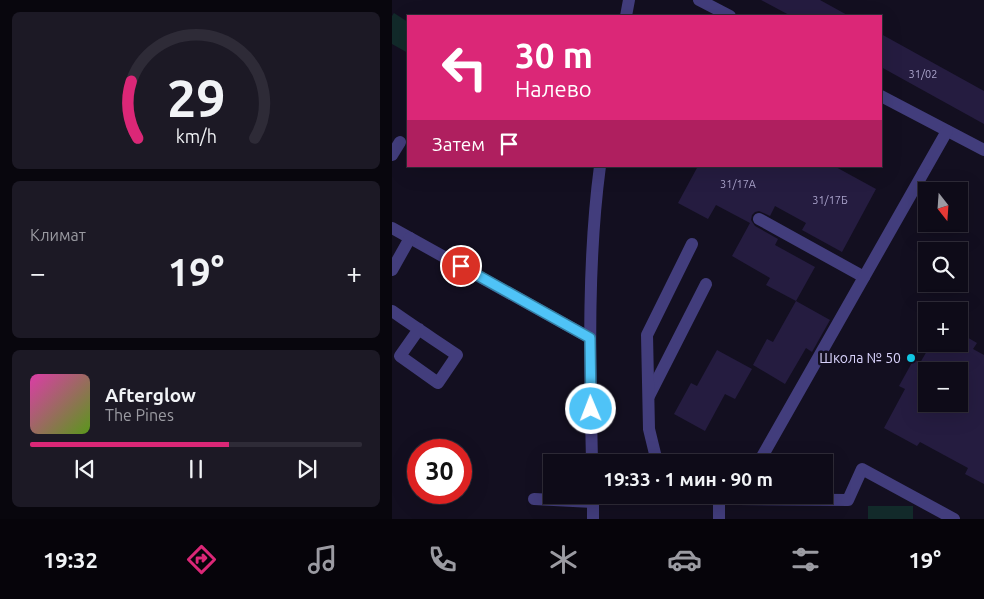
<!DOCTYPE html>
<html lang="ru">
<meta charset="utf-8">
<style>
body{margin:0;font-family:Ubuntu,sans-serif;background:#1c1925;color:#f1f3f6;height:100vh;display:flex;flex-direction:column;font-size:19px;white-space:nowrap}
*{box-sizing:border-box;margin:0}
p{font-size:16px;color:#9b9ba2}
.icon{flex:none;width:28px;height:28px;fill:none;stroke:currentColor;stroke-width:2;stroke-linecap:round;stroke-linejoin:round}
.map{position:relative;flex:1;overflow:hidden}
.side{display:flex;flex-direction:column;gap:12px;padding:12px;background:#08060d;width:392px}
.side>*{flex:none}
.hud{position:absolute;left:15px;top:15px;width:475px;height:152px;border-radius:0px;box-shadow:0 5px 20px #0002,0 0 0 1px #2e2b37;background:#db2777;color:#fff;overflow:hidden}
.needle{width:32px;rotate:163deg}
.buttons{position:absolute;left:526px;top:182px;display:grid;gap:10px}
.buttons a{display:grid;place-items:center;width:50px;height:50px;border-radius:0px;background:#0e0b18;box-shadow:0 5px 20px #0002,0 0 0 1px #2e2b37;font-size:25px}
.speed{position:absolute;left:15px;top:439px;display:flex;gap:10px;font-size:25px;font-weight:700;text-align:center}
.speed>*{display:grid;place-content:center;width:65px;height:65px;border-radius:50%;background:#0e0b18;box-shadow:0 5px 20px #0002,0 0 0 1px #2e2b37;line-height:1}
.speed .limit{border:8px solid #d22;background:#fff;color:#111}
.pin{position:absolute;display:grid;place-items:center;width:42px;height:42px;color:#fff;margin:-21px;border:2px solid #fff;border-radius:50%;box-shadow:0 1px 5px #0007}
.me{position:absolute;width:55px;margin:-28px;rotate:359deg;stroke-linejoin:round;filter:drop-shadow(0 0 4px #0008)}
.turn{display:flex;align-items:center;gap:18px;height:105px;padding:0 25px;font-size:22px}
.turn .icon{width:65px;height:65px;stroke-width:2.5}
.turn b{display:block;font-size:35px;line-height:42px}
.then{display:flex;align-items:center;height:48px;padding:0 25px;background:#0003;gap:10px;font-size:19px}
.big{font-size:38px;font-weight:600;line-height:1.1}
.side .card{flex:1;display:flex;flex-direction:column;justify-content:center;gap:8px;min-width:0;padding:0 18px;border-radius:8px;background:#1c1925}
.side .dial{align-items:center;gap:0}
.dial svg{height:130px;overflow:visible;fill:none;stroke:#2e2b37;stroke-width:7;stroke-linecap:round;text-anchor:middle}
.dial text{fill:#f1f3f6;stroke:none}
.song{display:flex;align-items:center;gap:15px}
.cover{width:60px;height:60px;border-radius:8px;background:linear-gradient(135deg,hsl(320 70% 55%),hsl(90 70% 35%))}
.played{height:5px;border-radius:2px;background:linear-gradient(90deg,#db2777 60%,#2e2b37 60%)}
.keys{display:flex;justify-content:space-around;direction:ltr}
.heat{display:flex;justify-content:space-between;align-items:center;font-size:28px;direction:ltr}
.trip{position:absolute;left:151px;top:454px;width:290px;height:50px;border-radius:0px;background:#0e0b18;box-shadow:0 5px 20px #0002,0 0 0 1px #2e2b37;font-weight:600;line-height:50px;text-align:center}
.tabs{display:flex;height:80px;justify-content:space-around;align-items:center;background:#06040a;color:#9b9ba2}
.tabs .icon{width:35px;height:35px}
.tabs .current{color:#db2777}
.tabs b{font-size:22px;color:#f1f3f6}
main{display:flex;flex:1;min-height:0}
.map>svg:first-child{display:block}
.green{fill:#122a2a}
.building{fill:#251c40;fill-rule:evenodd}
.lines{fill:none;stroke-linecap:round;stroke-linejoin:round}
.minor{stroke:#423d7c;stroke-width:12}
.route-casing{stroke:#337fa1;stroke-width:12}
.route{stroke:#4fc3f7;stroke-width:9}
.poi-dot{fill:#12cae7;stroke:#130f20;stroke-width:2}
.labels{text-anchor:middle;stroke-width:5;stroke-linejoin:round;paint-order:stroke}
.number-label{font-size:11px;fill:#aba4cc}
.poi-label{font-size:14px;fill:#d8d2fb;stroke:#130f20;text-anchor:end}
</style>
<main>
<section class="side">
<div class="card dial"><svg viewBox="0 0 100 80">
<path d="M14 69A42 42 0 1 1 86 69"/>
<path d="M14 69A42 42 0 0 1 10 34" stroke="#db2777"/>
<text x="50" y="56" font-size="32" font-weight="700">29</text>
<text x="50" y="72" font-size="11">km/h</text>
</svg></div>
<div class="card"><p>Климат</p>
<div class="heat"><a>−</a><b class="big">19°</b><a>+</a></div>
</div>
<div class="card">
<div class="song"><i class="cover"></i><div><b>Afterglow</b><p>The Pines</p></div></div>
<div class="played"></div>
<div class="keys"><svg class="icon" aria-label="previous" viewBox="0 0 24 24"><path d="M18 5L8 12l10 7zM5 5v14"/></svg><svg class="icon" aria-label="pause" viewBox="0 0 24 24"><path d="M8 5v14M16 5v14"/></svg><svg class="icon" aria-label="next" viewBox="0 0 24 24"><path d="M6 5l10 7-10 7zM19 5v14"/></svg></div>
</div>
</section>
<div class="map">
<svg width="592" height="519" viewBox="0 0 592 519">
<rect width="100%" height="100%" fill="#130f20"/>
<g class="green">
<polygon points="2,13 16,22 16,53 0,44 0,16"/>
<rect x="476" y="506" width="45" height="13"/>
</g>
<g class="building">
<polygon points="369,0 428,0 457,16 399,16"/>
<polygon points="489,34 592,91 592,124 489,67"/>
<polygon points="306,166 442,166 484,189 450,252 410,230 414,223 383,206 378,216 367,211 363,212 360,215 359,220 363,226 386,239 383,245 423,267 404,301 374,285 378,278 340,256 358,223 324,205 316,219 286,203"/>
<polygon points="404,301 438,320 420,352 414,348 393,384 361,365 375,339 381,342"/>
<path d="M568,333L585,343L581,349L592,355V484L573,474L576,468L528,442L525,446L492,428L513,389L507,386L522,359L528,363L539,344H568ZM535,371H568V404H535Z"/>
<polygon points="325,350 360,369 343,399 333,394 313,431 282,414 299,383 305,386"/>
</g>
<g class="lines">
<g class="minor">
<polyline points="307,0 338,16"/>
<polyline points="234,16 237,0"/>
<polyline points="489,96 592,150"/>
<polyline points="0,155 8,142"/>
<polyline points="367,219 472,277"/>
<polyline points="0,228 198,338"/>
<polyline points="0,270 18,238"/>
<path d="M0,311C21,326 43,340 65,355L46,383L8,356L27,329"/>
<polyline points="257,396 314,284"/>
<path d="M200,462C198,364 195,264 208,166"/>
<polyline points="265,462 257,429 255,335 300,244"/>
<polyline points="367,462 555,131"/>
<polyline points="201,495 201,519"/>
<polyline points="201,496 272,496 347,499 349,495"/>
<polyline points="142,499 201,502"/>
<polyline points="327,499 327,519"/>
<polyline points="347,499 456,500 470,469 562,519"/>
</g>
</g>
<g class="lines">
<g class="route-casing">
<polyline id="route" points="69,266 198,338 199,409"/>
</g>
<use href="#route" class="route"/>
</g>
<circle class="poi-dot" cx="519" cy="358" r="5"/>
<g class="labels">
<g class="number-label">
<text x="531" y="78">31/02</text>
<text x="346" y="188">31/17А</text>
<text x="438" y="204">31/17Б</text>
</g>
<g class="poi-label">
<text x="509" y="363">Школа № 50</text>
</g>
</g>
</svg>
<div class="buttons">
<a><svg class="needle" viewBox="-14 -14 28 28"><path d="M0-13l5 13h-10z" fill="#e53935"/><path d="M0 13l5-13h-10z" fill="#9b9ba2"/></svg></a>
<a><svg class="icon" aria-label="search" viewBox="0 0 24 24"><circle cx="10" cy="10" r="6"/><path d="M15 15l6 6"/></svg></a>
<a>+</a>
<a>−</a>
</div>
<div class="speed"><div class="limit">30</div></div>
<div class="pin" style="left:69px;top:266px;background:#d93025"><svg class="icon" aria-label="arrive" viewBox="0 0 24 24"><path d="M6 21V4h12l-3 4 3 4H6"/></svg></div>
<svg class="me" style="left:199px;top:409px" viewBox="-20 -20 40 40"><circle r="17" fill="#4fc3f7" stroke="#fff" stroke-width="3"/><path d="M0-11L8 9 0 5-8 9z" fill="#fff"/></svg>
<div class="trip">19:33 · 1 мин · 90 m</div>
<div class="hud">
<div class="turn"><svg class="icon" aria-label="left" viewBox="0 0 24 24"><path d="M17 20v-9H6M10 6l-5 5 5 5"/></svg><div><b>30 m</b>Налево</div></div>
<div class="then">Затем<svg class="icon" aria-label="arrive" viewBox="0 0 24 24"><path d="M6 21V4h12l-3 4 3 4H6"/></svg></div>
</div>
</div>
</main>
<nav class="tabs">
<b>19:32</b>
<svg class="icon current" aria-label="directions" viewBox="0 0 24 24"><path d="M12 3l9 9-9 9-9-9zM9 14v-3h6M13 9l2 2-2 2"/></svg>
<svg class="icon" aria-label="music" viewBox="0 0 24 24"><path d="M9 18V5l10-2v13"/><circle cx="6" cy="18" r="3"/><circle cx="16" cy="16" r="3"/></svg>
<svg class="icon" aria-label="phone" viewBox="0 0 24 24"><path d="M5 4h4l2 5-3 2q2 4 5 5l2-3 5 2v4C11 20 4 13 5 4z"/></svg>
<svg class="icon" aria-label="climate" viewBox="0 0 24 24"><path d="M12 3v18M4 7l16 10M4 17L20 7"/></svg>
<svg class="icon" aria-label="car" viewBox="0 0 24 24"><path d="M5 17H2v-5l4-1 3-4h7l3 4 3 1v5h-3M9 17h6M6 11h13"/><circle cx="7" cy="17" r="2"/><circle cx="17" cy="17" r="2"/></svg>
<svg class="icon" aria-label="filters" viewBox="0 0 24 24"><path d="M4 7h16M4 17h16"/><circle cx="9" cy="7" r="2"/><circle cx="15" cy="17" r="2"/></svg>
<b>19°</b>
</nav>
